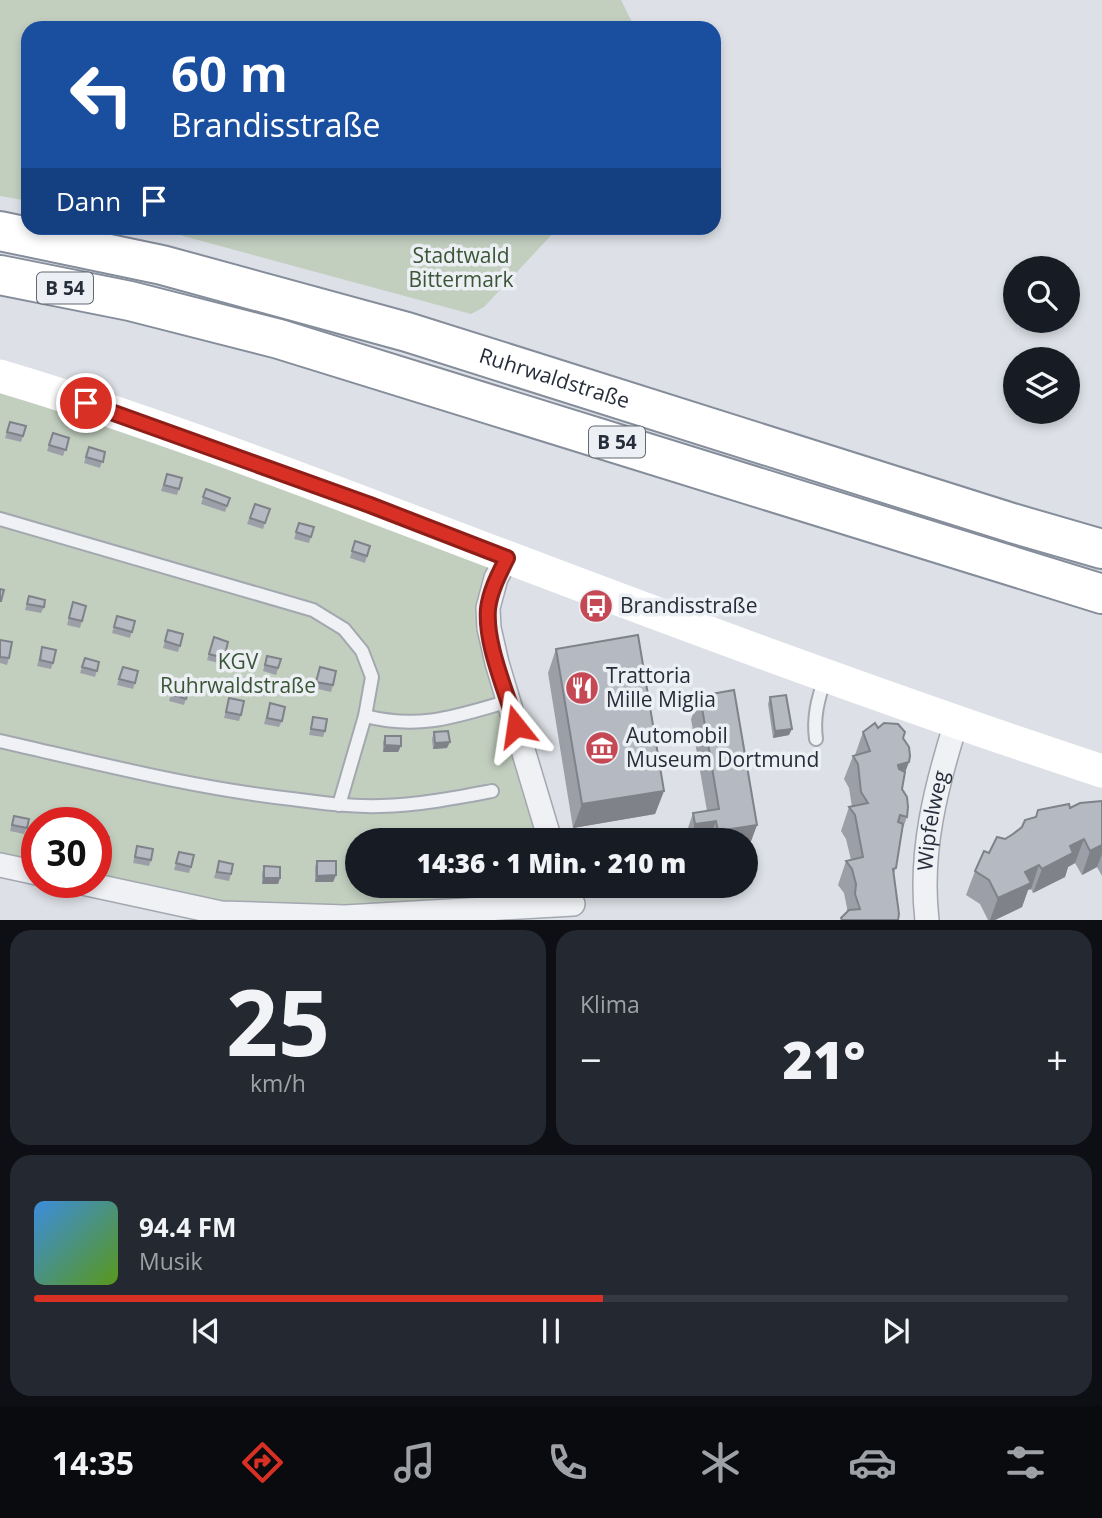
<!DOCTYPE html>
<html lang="de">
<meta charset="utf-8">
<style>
body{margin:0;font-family:"Open Sans",sans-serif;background:#242831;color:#f1f3f6;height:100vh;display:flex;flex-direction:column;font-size:26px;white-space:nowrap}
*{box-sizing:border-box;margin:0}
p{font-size:23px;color:#9ea1a6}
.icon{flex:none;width:38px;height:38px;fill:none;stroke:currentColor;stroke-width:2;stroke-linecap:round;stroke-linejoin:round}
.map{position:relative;height:920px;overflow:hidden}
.side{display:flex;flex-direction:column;gap:10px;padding:10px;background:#0d0f14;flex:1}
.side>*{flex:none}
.guide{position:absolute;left:21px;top:21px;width:700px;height:214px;border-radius:21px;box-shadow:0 4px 10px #0003;background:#1a4fa0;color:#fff;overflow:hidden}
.fabs{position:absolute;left:1003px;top:256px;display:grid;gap:14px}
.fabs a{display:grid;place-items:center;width:77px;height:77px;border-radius:50%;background:#171b24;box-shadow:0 4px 10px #0003;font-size:35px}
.speed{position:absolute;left:21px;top:807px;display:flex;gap:14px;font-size:35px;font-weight:700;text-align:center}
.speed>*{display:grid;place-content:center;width:91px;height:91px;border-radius:50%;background:#171b24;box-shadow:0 4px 10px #0003;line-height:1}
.speed .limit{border:10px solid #d22;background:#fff;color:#111}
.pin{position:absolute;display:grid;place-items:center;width:60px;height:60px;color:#fff;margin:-30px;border:4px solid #fff;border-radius:50%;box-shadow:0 2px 7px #0007}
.me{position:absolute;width:77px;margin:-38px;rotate:345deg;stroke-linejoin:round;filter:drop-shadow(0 0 5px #0008)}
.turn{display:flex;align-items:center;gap:24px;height:147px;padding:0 35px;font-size:32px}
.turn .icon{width:91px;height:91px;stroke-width:2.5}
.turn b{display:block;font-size:49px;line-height:60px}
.then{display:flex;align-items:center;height:66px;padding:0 35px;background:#0003;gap:14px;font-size:26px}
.big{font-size:52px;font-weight:800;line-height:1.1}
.side .widget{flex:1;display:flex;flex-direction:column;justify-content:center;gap:10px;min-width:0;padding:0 24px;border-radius:21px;background:#242831}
.side .dial{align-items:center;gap:0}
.dial b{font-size:91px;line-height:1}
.song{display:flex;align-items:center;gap:21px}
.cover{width:84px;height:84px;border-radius:10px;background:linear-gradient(135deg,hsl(210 70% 55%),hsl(90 70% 35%))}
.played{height:7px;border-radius:4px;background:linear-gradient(90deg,#d93025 55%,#363941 55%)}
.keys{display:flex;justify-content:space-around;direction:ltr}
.heat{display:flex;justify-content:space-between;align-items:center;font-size:38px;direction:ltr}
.side .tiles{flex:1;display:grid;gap:10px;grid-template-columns:1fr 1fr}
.widget:last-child{grid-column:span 2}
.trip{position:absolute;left:345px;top:828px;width:413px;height:70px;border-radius:35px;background:#171b24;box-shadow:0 4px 10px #0003;font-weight:800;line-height:70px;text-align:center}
.tab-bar{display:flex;height:112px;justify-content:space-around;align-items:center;background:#090b0e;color:#9ea1a6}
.tab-bar .icon{width:49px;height:49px}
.tab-bar .selected{color:#d93025}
.tab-bar b{font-size:32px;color:#f1f3f6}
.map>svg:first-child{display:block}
.green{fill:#c2cfbf}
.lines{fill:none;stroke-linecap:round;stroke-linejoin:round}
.lane-casing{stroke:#a3a7af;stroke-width:16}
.street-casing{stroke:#a3a7af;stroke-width:26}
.highway-casing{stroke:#858d9b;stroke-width:42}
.lane{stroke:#eff1f4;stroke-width:12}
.street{stroke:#eff1f4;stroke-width:23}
.secondary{stroke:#fff;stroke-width:33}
.highway{stroke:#fff;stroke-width:38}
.wall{fill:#9c9fa7}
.shaded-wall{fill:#7f8288}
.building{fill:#b5b9c2;stroke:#7f8288;stroke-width:2}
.route-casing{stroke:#8d1f18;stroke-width:18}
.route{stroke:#d93025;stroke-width:12}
.labels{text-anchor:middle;stroke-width:7;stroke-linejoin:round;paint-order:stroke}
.shield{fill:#eceff4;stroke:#626872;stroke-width:2}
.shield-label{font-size:19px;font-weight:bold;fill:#272e3b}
.park-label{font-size:21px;fill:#3a5636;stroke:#eceff4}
.street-label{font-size:21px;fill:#272e3b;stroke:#eceff4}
.poi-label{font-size:21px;fill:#272e3b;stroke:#eceff4;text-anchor:start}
</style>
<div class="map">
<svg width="1102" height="920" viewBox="0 0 1102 920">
<rect width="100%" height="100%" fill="#dde0e6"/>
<g class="green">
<polygon points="0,0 621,0 635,28 28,28 28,201 0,196"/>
<polygon points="154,228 558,228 484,307 471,314"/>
<polygon points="0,376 507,558 488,608 550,840 357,840 357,886 566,886 573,904 221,913 96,882 96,822 37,822 37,873 0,865"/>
</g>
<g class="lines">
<g class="lane-casing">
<g id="lane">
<polyline points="0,519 313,610 344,629 362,651 372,677 365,716 339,805"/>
<path d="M365,716C421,730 457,716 509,701"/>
<path d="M816,739C813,717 818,699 825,678"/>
<path d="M0,741C97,763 193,788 292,799C321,803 351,807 381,806C419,805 455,798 492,791"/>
</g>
</g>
<g class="street-casing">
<g id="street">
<polyline points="507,558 496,578 488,608 489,628 497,663 550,840"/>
<polyline points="0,865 37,873"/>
<polyline points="78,882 221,913 345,917 573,904"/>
<path id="s1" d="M927,920C919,853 936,786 956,723"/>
</g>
</g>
<g class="highway-casing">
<g id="highway">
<path id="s2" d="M0,231L162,265L407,332L1012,523L1102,549"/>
<polyline points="0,275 130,301 279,339 1102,594"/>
</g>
</g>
<use href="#lane" class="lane"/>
<use href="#street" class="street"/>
<path class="secondary" d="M0,376C171,427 337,493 504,556C702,631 901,705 1102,771"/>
<use href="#highway" class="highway"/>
</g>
<g class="wall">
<polygon points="10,422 23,436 21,442 5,438"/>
<polygon points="53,433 69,438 63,456 47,451"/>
<polygon points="89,447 105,452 100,468 84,463"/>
<polygon points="167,474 179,489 177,495 161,491"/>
<polygon points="206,489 230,498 225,512 201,504"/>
<polygon points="255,504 270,509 263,529 247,524"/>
<polygon points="299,523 314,527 309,543 294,539"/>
<polygon points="355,541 370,546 365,563 350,558"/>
<polygon points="29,596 44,607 41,613 25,610"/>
<polygon points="73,602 82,621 80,628 67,625"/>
<polygon points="117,616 135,621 130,638 112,633"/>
<polygon points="168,630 183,634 178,652 163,648"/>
<polygon points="214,637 228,642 222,664 207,660"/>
<polygon points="0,640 9,658 7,665 0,663"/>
<polygon points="42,647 53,663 51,669 37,666"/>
<polygon points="556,649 664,791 655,814 573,828 548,673"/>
<polygon points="267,656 281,659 276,675 263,671"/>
<polygon points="85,658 99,662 95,677 80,673"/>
<polygon points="123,667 135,683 133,689 117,685"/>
<polygon points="320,667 333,685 331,692 314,688"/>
<polygon points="175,681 190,686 184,705 169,701"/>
<polygon points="734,690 757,825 748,849 746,849 746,840 685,840 685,837 693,813 707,811 691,719 700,696"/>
<polygon points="770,697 789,735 773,738 768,704"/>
<polygon points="229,698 241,715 239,721 224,718"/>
<polygon points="270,703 282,721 279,727 264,724"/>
<polygon points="313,717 325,731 323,737 309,735"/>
<polygon points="878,728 903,738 905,772 902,789 907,817 903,828 894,875 898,920 841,920 847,912 847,908 844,893 838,885 846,861 851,860 846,839 841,831 849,807 852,807 849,788 844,779 853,756 855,755 863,732"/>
<polygon points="434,732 447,748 433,749 432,739"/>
<polygon points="385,736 401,746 398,752 383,752 383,742"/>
<polygon points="1102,801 1102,876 1097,867 1082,875 1075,863 1068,867 1065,877 1033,893 1031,889 1028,890 1022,907 995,920 988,920 980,904 966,895 975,871 989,853 1005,839 1070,808"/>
<polygon points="14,816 27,828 24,834 10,831"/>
<polygon points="96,834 109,837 104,853 96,851"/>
<polygon points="137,846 151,860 149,866 133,863"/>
<polygon points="179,852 191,867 189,873 174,870"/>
<polygon points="219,861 231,874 229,881 214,878"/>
<polygon points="317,861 336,875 333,882 315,882 315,867"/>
<polygon points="264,866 280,878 278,884 262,884 262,873"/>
</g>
<g class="shaded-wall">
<polygon points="792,729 789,735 773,738 775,731"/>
<polygon points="450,742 447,748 433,749 435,743"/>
<polygon points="385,745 401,746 398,752 383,752"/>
<polygon points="909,762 900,786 898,765"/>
<polygon points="664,791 655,814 573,828 582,804"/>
<polygon points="716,821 709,840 689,840 695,824"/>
<polygon points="757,825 748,849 746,849 746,840 715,840 718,831"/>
<polygon points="1084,839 1075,863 1068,867 1065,877 1033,893 1042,869 1070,846"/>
<polygon points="1102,845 1102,854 1097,867 1082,875 1090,851"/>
<polygon points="1039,865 1031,889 1028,890 1022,907 995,920 990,920 998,898 1025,872"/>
<polygon points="336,875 333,882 315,882 317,876"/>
<polygon points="264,878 280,878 278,884 262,884"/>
</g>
<g class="building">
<polygon points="10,422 26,426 23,436 7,432"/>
<polygon points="53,433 69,438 66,450 49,445"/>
<polygon points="89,447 105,452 103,462 86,457"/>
<polygon points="167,474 182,478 179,489 164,485"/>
<polygon points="206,489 230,498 227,506 203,497"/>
<polygon points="255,504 270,509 265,523 250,518"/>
<polygon points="299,523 314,527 311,537 296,532"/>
<polygon points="355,541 370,546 367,556 352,551"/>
<polygon points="0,589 4,590 1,601 0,601"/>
<polygon points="29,596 45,600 44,607 27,604"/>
<polygon points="73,602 86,606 82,621 69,618"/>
<polygon points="117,616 135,621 132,632 114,627"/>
<polygon points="168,630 183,634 180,646 165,641"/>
<polygon points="638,635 664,791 582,804 556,649"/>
<polygon points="214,637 228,642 224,658 209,654"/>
<polygon points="0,640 12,642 9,658 0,657"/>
<polygon points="42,647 56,650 53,663 40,660"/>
<polygon points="267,656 281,659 278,668 265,665"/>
<polygon points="85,658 99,662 97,671 82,667"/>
<polygon points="123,667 138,671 135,683 119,679"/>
<polygon points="320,667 336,671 333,685 316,682"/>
<polygon points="175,681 190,686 186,699 172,694"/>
<polygon points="734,690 757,825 718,831 716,821 695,824 693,813 719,809 700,696"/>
<polygon points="786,695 792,729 775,731 770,697"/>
<polygon points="229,698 244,701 241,715 226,712"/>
<polygon points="270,703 285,707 282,721 267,718"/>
<polygon points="313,717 327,719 325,731 311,729"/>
<polygon points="875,723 878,728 884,723 898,724 905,732 903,738 909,747 910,756 909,762 898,765 899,769 905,772 902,789 907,797 908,807 907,817 900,815 898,822 903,824 896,868 893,869 899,914 898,920 842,920 841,918 849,910 860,909 855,894 856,884 852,869 846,861 863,857 855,815 849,807 868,803 861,792 858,764 853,756 870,751 863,732"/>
<polygon points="448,731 450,742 435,743 434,732"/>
<polygon points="385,736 401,736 401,746 385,745"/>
<polygon points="1102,801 1102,845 1090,851 1084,839 1070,846 1073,853 1042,869 1039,865 1025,872 1031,883 998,898 989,880 975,871 984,851 989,853 997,837 1005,839 1013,834 1022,827 1025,820 1036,817 1038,810 1069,804 1070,808 1080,803"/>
<polygon points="14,816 29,819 27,828 12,825"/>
<polygon points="96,834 109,837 107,847 96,844"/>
<polygon points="137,846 153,849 151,860 135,857"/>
<polygon points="179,852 194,855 191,867 176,863"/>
<polygon points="219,861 233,864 231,874 217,872"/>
<polygon points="317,861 336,861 336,875 317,876"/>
<polygon points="264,866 280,867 280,878 264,878"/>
</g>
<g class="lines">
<g class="route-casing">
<path id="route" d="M86,403L370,505L507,558C499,574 490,591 488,609C485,645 507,692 516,726"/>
</g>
<use href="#route" class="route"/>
</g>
<defs>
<g id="bus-disc" transform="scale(1.75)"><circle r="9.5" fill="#c44954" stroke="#eceff4"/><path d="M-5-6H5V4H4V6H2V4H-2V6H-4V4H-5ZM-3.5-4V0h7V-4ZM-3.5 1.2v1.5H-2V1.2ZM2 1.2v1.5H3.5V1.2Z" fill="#fff"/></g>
<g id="restaurant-disc" transform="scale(1.75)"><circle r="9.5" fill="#c44954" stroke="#eceff4"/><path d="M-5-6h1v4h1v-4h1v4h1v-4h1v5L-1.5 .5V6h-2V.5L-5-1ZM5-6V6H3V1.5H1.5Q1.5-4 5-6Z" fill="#fff"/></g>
<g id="museum-disc" transform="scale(1.75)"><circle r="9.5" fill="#c44954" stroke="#eceff4"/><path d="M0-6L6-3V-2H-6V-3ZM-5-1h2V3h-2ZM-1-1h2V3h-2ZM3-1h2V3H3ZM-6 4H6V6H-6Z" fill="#fff"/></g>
</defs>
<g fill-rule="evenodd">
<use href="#bus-disc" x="596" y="606"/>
<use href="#restaurant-disc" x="582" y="688"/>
<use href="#museum-disc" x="602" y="748"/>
</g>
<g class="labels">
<g class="shield">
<rect x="37" y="272.5" width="56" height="31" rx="5"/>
<rect x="589" y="426.5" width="56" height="31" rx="5"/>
</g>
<g class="shield-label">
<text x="65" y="295">B 54</text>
<text x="617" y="449">B 54</text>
</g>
<g class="park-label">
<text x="461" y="263">Stadtwald<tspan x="461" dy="24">Bittermark</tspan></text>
<text x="238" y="669">KGV<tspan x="238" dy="24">Ruhrwaldstraße</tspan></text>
</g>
<g class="street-label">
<text dy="7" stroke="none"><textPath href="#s2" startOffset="574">Ruhrwaldstraße</textPath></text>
<text dy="7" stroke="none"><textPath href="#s1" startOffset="100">Wipfelweg</textPath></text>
</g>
<g class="poi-label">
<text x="620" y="613">Brandisstraße</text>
<text x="606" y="683">Trattoria<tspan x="606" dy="24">Mille Miglia</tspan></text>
<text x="626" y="743">Automobil<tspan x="626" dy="24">Museum Dortmund</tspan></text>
</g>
</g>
</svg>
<div class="fabs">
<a><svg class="icon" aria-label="search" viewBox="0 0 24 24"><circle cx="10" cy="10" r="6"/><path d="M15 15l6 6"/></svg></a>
<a><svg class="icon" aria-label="layers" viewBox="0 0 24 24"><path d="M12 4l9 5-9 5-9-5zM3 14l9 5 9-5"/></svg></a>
</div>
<div class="speed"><div class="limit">30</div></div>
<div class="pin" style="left:86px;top:403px;background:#d93025"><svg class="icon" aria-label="arrive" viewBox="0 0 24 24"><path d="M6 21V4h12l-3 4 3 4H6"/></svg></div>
<svg class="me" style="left:516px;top:726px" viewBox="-20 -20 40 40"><path d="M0-17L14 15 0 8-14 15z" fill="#d93025" stroke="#fff" stroke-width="4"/></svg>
<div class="trip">14:36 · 1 Min. · 210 m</div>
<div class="guide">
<div class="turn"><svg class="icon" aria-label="left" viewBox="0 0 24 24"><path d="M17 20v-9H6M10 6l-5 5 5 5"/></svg><div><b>60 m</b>Brandisstraße</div></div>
<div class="then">Dann<svg class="icon" aria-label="arrive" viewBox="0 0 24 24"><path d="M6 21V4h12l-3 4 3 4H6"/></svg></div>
</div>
</div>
<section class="side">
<div class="tiles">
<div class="widget dial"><b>25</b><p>km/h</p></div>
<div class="widget"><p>Klima</p>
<div class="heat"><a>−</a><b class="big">21°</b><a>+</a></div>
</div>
<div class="widget">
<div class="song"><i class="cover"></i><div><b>94.4 FM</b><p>Musik</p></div></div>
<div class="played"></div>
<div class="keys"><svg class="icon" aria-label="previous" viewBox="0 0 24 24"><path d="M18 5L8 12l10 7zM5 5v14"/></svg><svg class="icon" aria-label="pause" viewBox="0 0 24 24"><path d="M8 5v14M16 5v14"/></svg><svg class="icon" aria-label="next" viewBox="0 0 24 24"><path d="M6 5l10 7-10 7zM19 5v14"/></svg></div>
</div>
</div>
</section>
<nav class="tab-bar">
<b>14:35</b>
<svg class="icon selected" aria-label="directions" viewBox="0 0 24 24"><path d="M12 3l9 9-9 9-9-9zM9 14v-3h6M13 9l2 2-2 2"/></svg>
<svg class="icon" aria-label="music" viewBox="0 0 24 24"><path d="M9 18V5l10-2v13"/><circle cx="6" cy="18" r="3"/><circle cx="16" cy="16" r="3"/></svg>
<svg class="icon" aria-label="phone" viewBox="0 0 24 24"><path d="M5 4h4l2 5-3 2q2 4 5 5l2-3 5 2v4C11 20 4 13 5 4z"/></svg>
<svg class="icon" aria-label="climate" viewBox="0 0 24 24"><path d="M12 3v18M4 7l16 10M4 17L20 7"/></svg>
<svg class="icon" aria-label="car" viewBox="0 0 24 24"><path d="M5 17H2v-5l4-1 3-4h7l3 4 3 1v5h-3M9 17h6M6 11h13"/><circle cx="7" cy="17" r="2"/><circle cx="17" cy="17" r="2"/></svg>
<svg class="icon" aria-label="filters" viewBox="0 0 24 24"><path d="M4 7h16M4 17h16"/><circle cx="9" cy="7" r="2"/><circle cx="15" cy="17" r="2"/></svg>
</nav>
